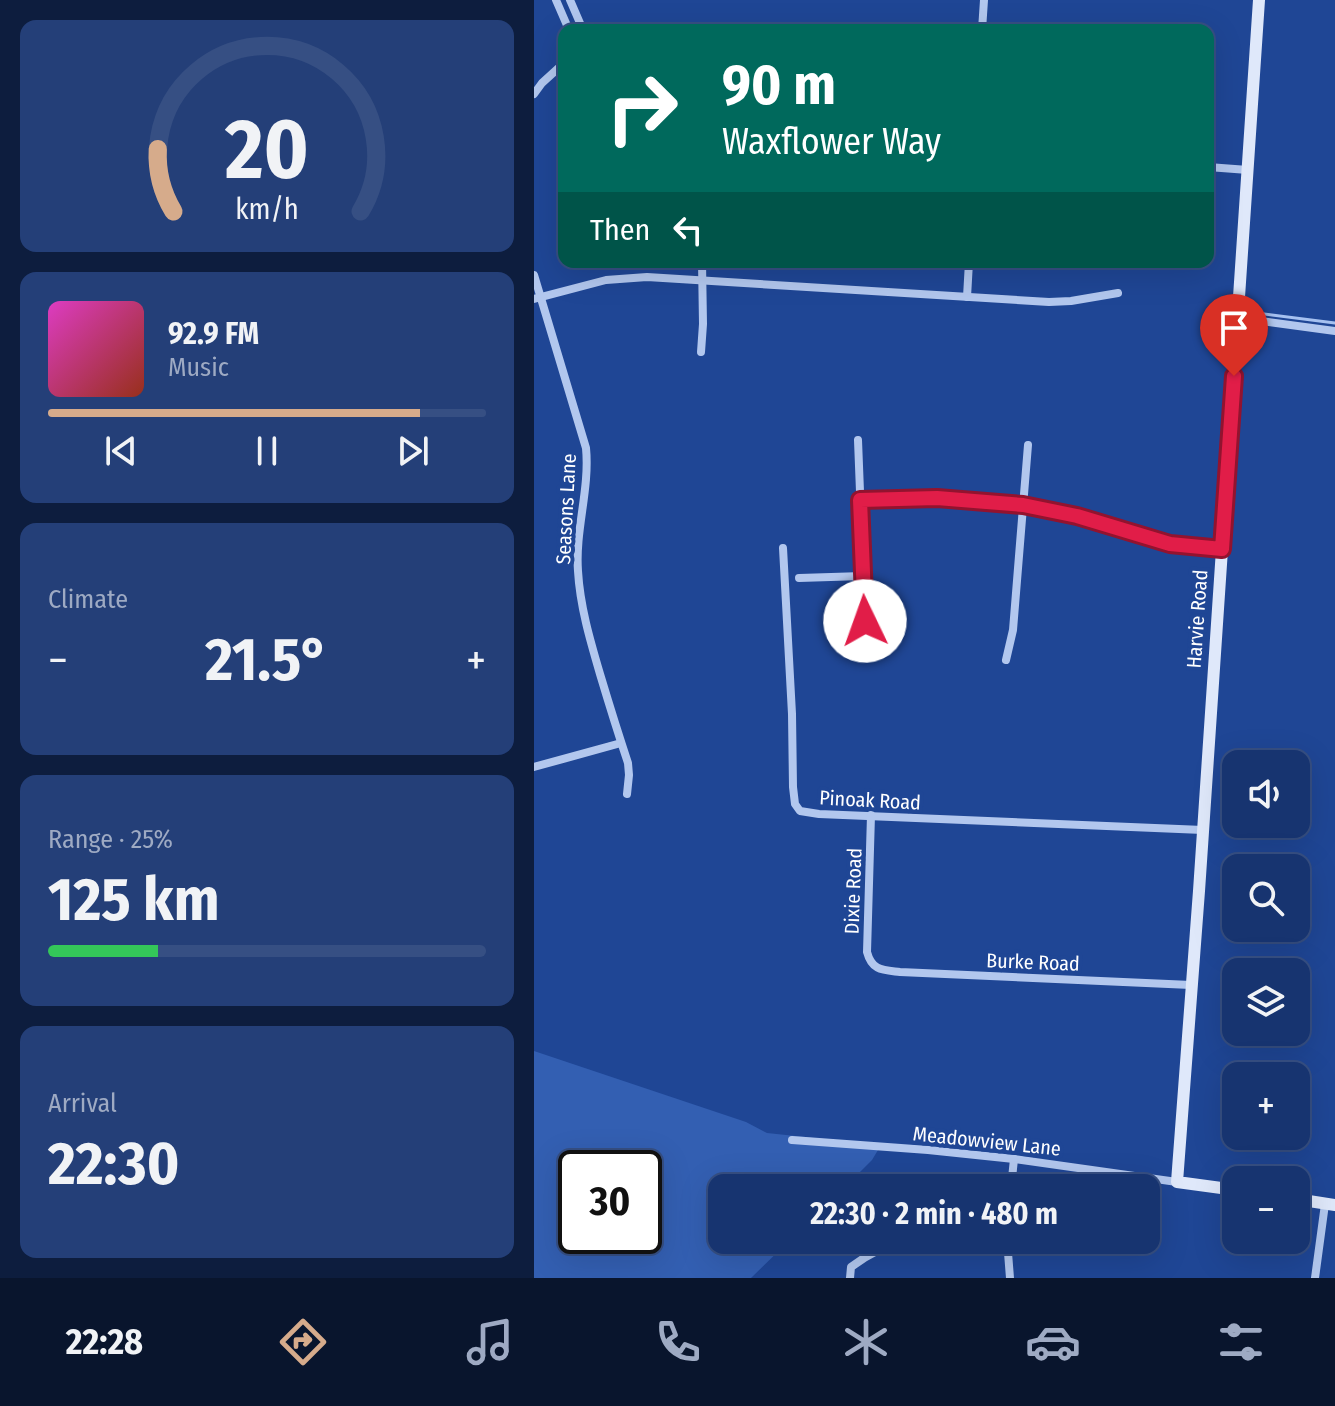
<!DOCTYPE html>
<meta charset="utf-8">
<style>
body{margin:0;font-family:"Fira Sans Condensed",sans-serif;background:#243f78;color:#f1f3f6;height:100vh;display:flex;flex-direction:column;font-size:30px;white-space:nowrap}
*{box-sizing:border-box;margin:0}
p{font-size:26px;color:#9eaac3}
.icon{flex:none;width:44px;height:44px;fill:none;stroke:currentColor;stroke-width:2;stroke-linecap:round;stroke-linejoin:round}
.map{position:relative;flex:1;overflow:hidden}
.sheet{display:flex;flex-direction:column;gap:20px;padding:20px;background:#0d1d3e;width:534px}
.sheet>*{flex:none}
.banner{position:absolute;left:24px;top:24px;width:656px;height:244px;border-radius:16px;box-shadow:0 8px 32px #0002,0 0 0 2px #364f83;background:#00695c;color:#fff;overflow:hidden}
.fabs{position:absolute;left:688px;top:750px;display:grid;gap:16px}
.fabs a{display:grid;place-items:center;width:88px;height:88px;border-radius:16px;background:#173470;box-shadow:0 8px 32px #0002,0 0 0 2px #364f83;font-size:40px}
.speed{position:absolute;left:24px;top:1150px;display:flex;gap:16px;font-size:40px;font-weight:700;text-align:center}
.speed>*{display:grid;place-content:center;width:104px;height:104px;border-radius:50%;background:#173470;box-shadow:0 8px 32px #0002,0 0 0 2px #364f83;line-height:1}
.speed .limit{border:4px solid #111;border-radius:12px;background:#fff;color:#111}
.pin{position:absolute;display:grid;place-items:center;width:68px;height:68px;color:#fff;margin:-82px -34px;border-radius:50% 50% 50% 0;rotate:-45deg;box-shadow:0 0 8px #0007}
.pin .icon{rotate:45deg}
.me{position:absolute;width:88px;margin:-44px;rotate:357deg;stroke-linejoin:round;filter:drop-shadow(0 0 6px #0008)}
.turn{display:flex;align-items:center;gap:28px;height:168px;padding:0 32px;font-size:36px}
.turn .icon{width:104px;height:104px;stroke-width:2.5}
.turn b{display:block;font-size:56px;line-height:68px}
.then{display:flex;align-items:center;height:76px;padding:0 32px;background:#0003;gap:16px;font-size:30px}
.big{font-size:60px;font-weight:700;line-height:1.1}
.sheet .widget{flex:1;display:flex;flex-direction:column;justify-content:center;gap:12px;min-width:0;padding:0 28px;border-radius:16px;background:#243f78}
.sheet .dial{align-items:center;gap:0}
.dial svg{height:208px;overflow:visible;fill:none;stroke:#364f83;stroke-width:7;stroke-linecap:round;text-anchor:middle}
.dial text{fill:#f1f3f6;stroke:none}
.song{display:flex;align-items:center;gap:24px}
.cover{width:96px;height:96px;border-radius:12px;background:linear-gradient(135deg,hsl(310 70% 55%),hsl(10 70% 35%))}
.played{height:8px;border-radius:4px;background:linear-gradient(90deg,#d6ab8b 85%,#364f83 85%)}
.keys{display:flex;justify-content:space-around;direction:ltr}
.heat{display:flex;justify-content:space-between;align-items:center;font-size:44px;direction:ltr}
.charge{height:12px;border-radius:6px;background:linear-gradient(90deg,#34c759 25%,#364f83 0)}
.trip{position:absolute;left:174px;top:1174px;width:452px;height:80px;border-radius:16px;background:#173470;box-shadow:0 8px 32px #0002,0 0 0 2px #364f83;font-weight:700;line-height:80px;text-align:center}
.tabs{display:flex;height:128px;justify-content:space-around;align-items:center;background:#09152d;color:#9eaac3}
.tabs .icon{width:56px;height:56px}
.tabs .on{color:#d6ab8b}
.tabs b{font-size:36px;color:#f1f3f6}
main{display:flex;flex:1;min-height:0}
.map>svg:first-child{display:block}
.green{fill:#335fb2;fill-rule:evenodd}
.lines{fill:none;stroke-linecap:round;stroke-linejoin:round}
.stream{stroke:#a6c1f0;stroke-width:3}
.street{stroke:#b2c7ee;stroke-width:8}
.secondary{stroke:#dfe8fa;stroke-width:12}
.route-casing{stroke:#92132f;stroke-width:20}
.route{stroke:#e11d48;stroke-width:14}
.labels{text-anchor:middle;stroke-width:8;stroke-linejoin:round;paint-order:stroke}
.street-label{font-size:20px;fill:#fff;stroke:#1f4695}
</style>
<main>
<section class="sheet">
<div class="widget dial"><svg viewBox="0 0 100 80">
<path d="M14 69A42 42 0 1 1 86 69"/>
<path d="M14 69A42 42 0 0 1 8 45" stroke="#d6ab8b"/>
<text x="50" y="56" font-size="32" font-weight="700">20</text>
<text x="50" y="72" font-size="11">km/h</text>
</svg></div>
<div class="widget">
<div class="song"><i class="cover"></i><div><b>92.9 FM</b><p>Music</p></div></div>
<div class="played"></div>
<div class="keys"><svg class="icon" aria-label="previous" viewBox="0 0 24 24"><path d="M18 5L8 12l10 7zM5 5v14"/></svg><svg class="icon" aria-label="pause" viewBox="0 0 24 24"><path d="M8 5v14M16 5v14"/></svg><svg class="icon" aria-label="next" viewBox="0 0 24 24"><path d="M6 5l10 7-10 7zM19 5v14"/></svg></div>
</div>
<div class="widget"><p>Climate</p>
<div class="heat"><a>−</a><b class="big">21.5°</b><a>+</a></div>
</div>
<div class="widget"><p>Range · 25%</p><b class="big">125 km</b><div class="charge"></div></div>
<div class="widget"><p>Arrival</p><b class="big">22:30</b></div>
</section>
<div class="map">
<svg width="801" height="1278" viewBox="0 0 801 1278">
<rect width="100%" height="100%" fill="#1f4695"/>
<path class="green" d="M0,1051L212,1122L233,1133L347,1145L338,1160L310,1188H188V1240H256L217,1278H0ZM42,1168H110V1236H42Z"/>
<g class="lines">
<g class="stream">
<polyline points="711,300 712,308"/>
<polyline points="715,312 801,323"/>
</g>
<g class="street">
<polyline points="22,0 35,30"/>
<polyline points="36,0 49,30"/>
<polyline points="281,30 355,28 401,30"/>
<polyline points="448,30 450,0"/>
<polyline points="0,94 8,83 30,63"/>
<polyline points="674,167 714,170"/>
<path d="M0,275L52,448C56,489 41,530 44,571C46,606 56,640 66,674C75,704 84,733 94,763L95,775L93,794"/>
<polyline points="433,297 435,262"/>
<polyline points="0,299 72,280 113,277 515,302 537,301 584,293"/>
<polyline points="704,318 801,331"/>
<polyline points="167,352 169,324 168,262"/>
<polyline points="324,440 331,621 345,649"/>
<path d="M326,500C391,497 458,497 522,510C556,517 588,531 621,540C643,546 666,547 688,549"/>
<polyline points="249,548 258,714 259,787 261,804 266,811 285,814 669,830"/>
<polyline points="265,578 329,576"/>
<polyline points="472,660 479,630 494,445"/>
<polyline points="0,767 87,743"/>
<path d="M337,815L333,952C338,971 349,970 366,972L657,985"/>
<polyline points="258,1140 394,1150 480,1159 643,1182"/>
<polyline points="477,1188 480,1159"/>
<polyline points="473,1240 476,1278"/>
<path d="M316,1278L317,1267C334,1254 352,1245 372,1240"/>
<polyline points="781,1278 791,1204"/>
</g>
<g class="secondary">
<polyline points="702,1190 643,1182 665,891 725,0"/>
<polyline points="762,1199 801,1205"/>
</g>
</g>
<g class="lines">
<g class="route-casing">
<polyline id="route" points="331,621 326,500 403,498 489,505 543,516 636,544 688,549 700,376"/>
</g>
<use href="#route" class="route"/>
</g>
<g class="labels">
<g class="street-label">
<text transform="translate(32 509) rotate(-87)" y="7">Seasons Lane</text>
<text transform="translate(663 619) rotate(-86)" y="7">Harvie Road</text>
<text transform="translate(336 800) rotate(3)" y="7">Pinoak Road</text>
<text transform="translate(319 891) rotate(-88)" y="7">Dixie Road</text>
<text transform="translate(499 962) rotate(2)" y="7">Burke Road</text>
<text transform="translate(453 1141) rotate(6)" y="7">Meadowview Lane</text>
</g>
</g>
</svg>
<div class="fabs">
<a><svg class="icon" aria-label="sound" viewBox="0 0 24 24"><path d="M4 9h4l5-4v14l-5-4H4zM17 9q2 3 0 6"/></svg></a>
<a><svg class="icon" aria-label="search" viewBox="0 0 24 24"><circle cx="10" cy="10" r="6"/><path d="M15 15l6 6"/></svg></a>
<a><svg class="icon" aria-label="layers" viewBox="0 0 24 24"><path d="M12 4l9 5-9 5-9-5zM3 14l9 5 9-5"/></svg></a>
<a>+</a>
<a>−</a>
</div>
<div class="speed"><div class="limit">30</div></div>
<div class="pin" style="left:700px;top:376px;background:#d93025"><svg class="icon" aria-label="arrive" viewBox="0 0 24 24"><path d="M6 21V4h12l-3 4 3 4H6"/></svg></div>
<svg class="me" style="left:331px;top:621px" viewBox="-20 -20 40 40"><circle r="19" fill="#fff"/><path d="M0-13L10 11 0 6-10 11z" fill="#e11d48"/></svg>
<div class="trip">22:30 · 2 min · 480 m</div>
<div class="banner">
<div class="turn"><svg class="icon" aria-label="right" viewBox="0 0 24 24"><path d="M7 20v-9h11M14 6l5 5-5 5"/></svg><div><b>90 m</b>Waxflower Way</div></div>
<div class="then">Then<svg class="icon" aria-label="left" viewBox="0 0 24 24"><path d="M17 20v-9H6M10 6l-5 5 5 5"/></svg></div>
</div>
</div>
</main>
<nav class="tabs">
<b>22:28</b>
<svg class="icon on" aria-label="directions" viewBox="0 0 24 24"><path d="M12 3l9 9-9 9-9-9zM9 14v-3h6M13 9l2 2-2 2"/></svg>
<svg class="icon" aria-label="music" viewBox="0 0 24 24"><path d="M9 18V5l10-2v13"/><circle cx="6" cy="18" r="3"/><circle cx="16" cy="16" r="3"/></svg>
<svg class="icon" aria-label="phone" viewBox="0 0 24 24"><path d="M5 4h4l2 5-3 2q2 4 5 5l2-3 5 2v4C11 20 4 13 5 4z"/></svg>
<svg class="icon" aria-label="climate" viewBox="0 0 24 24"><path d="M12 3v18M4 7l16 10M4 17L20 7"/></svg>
<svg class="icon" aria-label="car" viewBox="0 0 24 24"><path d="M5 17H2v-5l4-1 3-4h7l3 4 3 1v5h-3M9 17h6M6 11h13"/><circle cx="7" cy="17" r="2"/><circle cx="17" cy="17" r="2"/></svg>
<svg class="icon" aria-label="filters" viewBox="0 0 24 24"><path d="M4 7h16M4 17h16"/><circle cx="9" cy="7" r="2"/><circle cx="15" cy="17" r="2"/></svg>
</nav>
